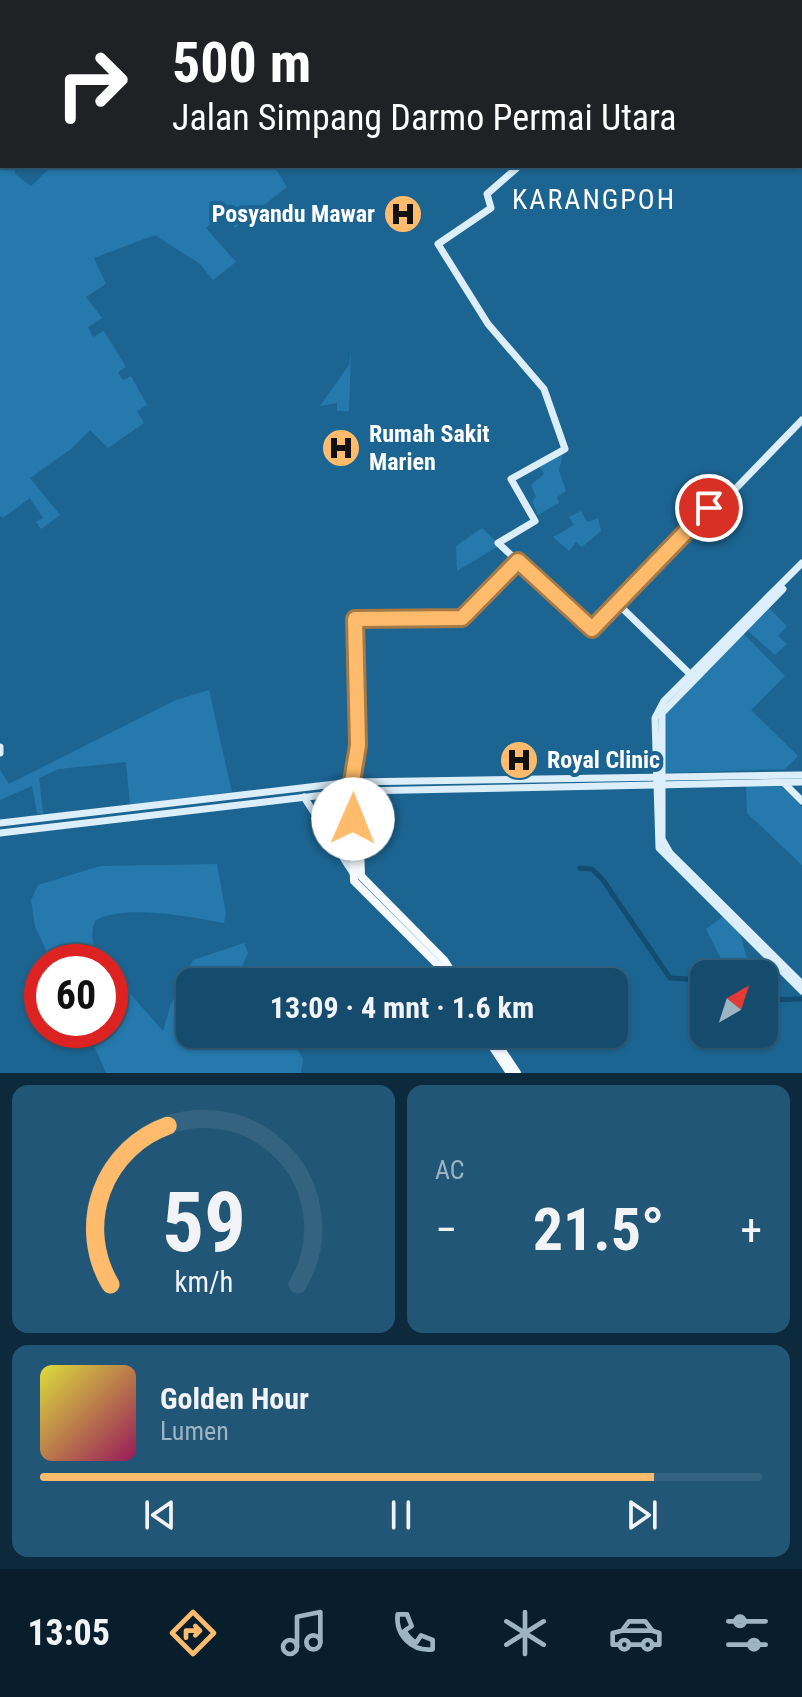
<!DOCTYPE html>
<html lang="id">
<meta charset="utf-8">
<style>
body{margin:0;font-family:"Roboto Condensed",sans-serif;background:#225676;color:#f1f3f6;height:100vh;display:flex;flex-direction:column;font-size:30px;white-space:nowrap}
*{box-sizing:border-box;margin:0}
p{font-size:26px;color:#9db4c2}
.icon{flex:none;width:44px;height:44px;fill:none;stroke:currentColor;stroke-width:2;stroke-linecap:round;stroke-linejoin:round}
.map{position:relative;height:1073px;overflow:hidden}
.sheet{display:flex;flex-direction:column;gap:12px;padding:12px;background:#0c2a3c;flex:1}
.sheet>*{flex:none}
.banner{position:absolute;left:0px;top:0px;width:802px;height:168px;box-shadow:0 2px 6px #0004,0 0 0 2px #346381;background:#202124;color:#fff;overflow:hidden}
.needle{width:52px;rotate:39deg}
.fabs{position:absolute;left:690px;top:960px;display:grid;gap:16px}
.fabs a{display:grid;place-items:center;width:88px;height:88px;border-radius:16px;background:#154c6e;box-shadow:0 2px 6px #0004,0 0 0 2px #346381;font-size:40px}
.speed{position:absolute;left:24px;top:944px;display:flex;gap:16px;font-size:40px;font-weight:700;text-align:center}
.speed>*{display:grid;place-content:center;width:104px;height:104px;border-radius:50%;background:#154c6e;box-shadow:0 2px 6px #0004,0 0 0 2px #346381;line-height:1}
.speed .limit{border:12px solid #d22;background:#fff;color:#111}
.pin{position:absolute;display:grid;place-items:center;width:68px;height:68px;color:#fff;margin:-34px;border:4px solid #fff;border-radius:50%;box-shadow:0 2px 8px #0007}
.me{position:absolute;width:88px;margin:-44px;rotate:1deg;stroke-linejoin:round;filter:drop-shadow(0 0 6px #0008)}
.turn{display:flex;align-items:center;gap:28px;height:168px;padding:0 40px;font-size:36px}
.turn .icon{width:104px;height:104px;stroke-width:2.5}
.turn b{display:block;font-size:56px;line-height:68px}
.big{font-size:60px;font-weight:700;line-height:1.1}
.sheet .card{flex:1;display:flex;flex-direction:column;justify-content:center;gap:12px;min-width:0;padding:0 28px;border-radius:16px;background:#225676}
.sheet .dial{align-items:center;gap:0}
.dial svg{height:208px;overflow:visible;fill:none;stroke:#346381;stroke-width:7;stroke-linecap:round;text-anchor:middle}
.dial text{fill:#f1f3f6;stroke:none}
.song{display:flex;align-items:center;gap:24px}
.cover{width:96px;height:96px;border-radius:12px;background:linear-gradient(135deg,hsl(60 70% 55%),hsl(330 70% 35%))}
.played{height:8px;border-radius:4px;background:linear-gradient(90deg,#febb6c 85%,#346381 85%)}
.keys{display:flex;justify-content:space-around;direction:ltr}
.heat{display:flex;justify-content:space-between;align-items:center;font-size:44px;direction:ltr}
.sheet .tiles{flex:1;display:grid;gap:12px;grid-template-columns:1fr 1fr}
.card:last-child{grid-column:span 2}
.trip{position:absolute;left:176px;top:968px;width:452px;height:80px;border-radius:16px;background:#154c6e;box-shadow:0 2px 6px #0004,0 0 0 2px #346381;font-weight:700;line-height:80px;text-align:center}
.tab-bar{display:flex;height:128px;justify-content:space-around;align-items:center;background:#081e2c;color:#9db4c2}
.tab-bar .icon{width:56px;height:56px}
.tab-bar .selected{color:#febb6c}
.tab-bar b{font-size:36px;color:#f1f3f6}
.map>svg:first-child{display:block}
.green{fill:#2679ac}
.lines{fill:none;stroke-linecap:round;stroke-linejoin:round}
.river{stroke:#134c72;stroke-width:5}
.secondary{stroke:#dbeefa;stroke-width:7}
.primary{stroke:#f6fbff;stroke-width:8}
.route-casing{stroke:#a57a46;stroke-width:20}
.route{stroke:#febb6c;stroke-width:14}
.labels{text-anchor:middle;stroke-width:8;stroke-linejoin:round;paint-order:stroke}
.poi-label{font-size:24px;font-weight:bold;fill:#fff;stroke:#1c6593;text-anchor:start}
.quarter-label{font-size:28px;letter-spacing:2px;fill:#fff;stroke:#1c6593}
</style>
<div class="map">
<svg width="802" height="1073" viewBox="0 0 802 1073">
<rect width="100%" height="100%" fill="#1c6593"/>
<g class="green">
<polygon points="0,165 14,166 15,174 31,186 52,166 274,166 287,187 235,228 224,211 206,228 236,262 213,280 200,264 155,235 94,258 106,284 86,297 102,318 88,327 93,337 104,331 126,367 118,372 123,380 131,376 147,405 137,411 144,423 108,448 90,430 71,449 30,478 60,515 41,529 36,522 43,518 30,498 3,518 0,516"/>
<polygon points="351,353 349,411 337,411 337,403 320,406 349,365"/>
<polygon points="563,454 559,470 566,491 557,497 559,503 538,515 532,501 536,497 531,485 544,474 540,467"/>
<polygon points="581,511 587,522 598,518 601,531 582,547 576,542 569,551 553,537 574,525 569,517"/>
<polygon points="482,528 500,545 457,571 456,546"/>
<polygon points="768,607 787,626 778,636 787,644 775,655 747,630"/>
<polygon points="743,633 785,676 751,710 798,756 785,769 664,773 663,718 668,706"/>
<polygon points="209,690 232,792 130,805 126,762 59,769 39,778 43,814 37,813 32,786 0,800 0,770 9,784 176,700"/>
<polygon points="780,785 802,807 802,865 747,813 746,786"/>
<path d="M217,864L226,913L224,923C193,917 122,903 95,921C89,935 94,950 102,962H52L35,927L31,900L38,885L100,866Z"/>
<polygon points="725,915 739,931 748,961 725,967 706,929"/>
<polygon points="244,943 248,953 235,982 190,982 190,1034 231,1034 292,1041 303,1059 301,1073 106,1073 96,1050 81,1030 110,1030 110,971 163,1031 171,1004 193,960"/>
</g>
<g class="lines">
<g class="river">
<polyline points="181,0 183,2"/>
<polyline points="154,2 155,0"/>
<polyline points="225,2 226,0"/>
<polyline points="0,162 2,162"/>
<polyline points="580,868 592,869 603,880 670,978 704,980"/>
<polyline points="764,1000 802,999"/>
</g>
<g class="secondary">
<polyline points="606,0 607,2"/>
<polyline points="564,2 566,0"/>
<polyline points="800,141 802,143"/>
<polyline points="519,166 487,194 491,208 438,244 488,324 544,389 565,449 511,479 535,521 498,543 596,633 802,420"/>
<polyline points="802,563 664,701 655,718 659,848 802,991"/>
<polyline points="783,589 662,713 662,839 670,853 802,984"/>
<polyline points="619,605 693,677"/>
<polyline points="592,629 633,587"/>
<polyline points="0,747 0,753"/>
<polyline points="784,783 802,801"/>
<polyline points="352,784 358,745 355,619 462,618 518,561"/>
<polyline points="304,797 353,873"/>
<polyline points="0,823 352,782 802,775"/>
<polyline points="0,833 358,791 802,782"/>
</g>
<g class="primary">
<polyline points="352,791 354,881 441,968 450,982"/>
<polyline points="358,791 361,876 444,960 458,982"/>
<polyline points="484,1034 510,1073"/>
<polyline points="491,1034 517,1073"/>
</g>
</g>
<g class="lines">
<g class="route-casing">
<polyline id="route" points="353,819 352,782 358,745 355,619 462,618 518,561 592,629 709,508"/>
</g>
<use href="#route" class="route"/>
</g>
<defs>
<g id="hospital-disc" transform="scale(2)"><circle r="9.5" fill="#febb6c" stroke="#1c6593"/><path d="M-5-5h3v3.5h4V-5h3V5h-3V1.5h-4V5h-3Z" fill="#111"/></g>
</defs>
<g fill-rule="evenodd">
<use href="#hospital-disc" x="403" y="214"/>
<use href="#hospital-disc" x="341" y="448"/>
<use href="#hospital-disc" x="519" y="760"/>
</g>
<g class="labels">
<g class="poi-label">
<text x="375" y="222" text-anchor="end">Posyandu Mawar</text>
<text x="369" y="442">Rumah Sakit<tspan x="369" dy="28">Marien</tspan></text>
<text x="547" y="768">Royal Clinic</text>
</g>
<g class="quarter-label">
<text x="594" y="209">KARANGPOH</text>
</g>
</g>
</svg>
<div class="fabs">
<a><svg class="needle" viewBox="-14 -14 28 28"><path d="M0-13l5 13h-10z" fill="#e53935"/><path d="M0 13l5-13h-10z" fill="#9db4c2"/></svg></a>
</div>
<div class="speed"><div class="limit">60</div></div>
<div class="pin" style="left:709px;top:508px;background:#d93025"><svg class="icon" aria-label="arrive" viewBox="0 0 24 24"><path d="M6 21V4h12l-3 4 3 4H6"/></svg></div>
<svg class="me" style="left:353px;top:819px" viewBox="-20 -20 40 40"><circle r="19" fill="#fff"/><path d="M0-13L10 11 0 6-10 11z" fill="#febb6c"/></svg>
<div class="trip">13:09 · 4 mnt · 1.6 km</div>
<div class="banner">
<div class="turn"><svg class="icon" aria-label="right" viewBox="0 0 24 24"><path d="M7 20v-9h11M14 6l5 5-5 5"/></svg><div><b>500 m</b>Jalan Simpang Darmo Permai Utara</div></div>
</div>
</div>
<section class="sheet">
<div class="tiles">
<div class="card dial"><svg viewBox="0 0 100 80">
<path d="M14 69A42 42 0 1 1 86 69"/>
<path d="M14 69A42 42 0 0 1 36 8" stroke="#febb6c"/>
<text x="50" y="56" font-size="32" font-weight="700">59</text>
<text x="50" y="72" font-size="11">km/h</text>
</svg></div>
<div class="card"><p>AC</p>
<div class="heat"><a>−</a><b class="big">21.5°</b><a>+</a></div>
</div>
<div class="card">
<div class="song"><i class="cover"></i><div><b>Golden Hour</b><p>Lumen</p></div></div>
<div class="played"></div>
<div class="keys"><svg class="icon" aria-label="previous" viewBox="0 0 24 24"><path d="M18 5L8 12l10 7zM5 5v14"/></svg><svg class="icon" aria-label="pause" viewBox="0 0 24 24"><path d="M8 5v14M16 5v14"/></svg><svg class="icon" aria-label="next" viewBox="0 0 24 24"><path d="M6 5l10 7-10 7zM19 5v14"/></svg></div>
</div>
</div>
</section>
<nav class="tab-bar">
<b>13:05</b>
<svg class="icon selected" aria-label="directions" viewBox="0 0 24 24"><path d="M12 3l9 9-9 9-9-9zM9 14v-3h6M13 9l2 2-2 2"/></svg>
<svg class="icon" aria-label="music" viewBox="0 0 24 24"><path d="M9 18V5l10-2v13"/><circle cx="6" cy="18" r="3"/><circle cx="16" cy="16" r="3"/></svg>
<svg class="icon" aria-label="phone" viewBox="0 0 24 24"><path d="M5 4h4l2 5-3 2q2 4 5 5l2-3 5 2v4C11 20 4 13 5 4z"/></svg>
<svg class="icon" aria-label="climate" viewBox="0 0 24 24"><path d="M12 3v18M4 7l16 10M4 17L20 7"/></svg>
<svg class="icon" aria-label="car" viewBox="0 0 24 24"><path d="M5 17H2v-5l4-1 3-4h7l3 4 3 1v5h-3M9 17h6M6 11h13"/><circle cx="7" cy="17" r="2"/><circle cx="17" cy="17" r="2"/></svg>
<svg class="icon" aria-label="filters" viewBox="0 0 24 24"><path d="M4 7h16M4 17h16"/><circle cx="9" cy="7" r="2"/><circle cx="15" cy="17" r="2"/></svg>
</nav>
